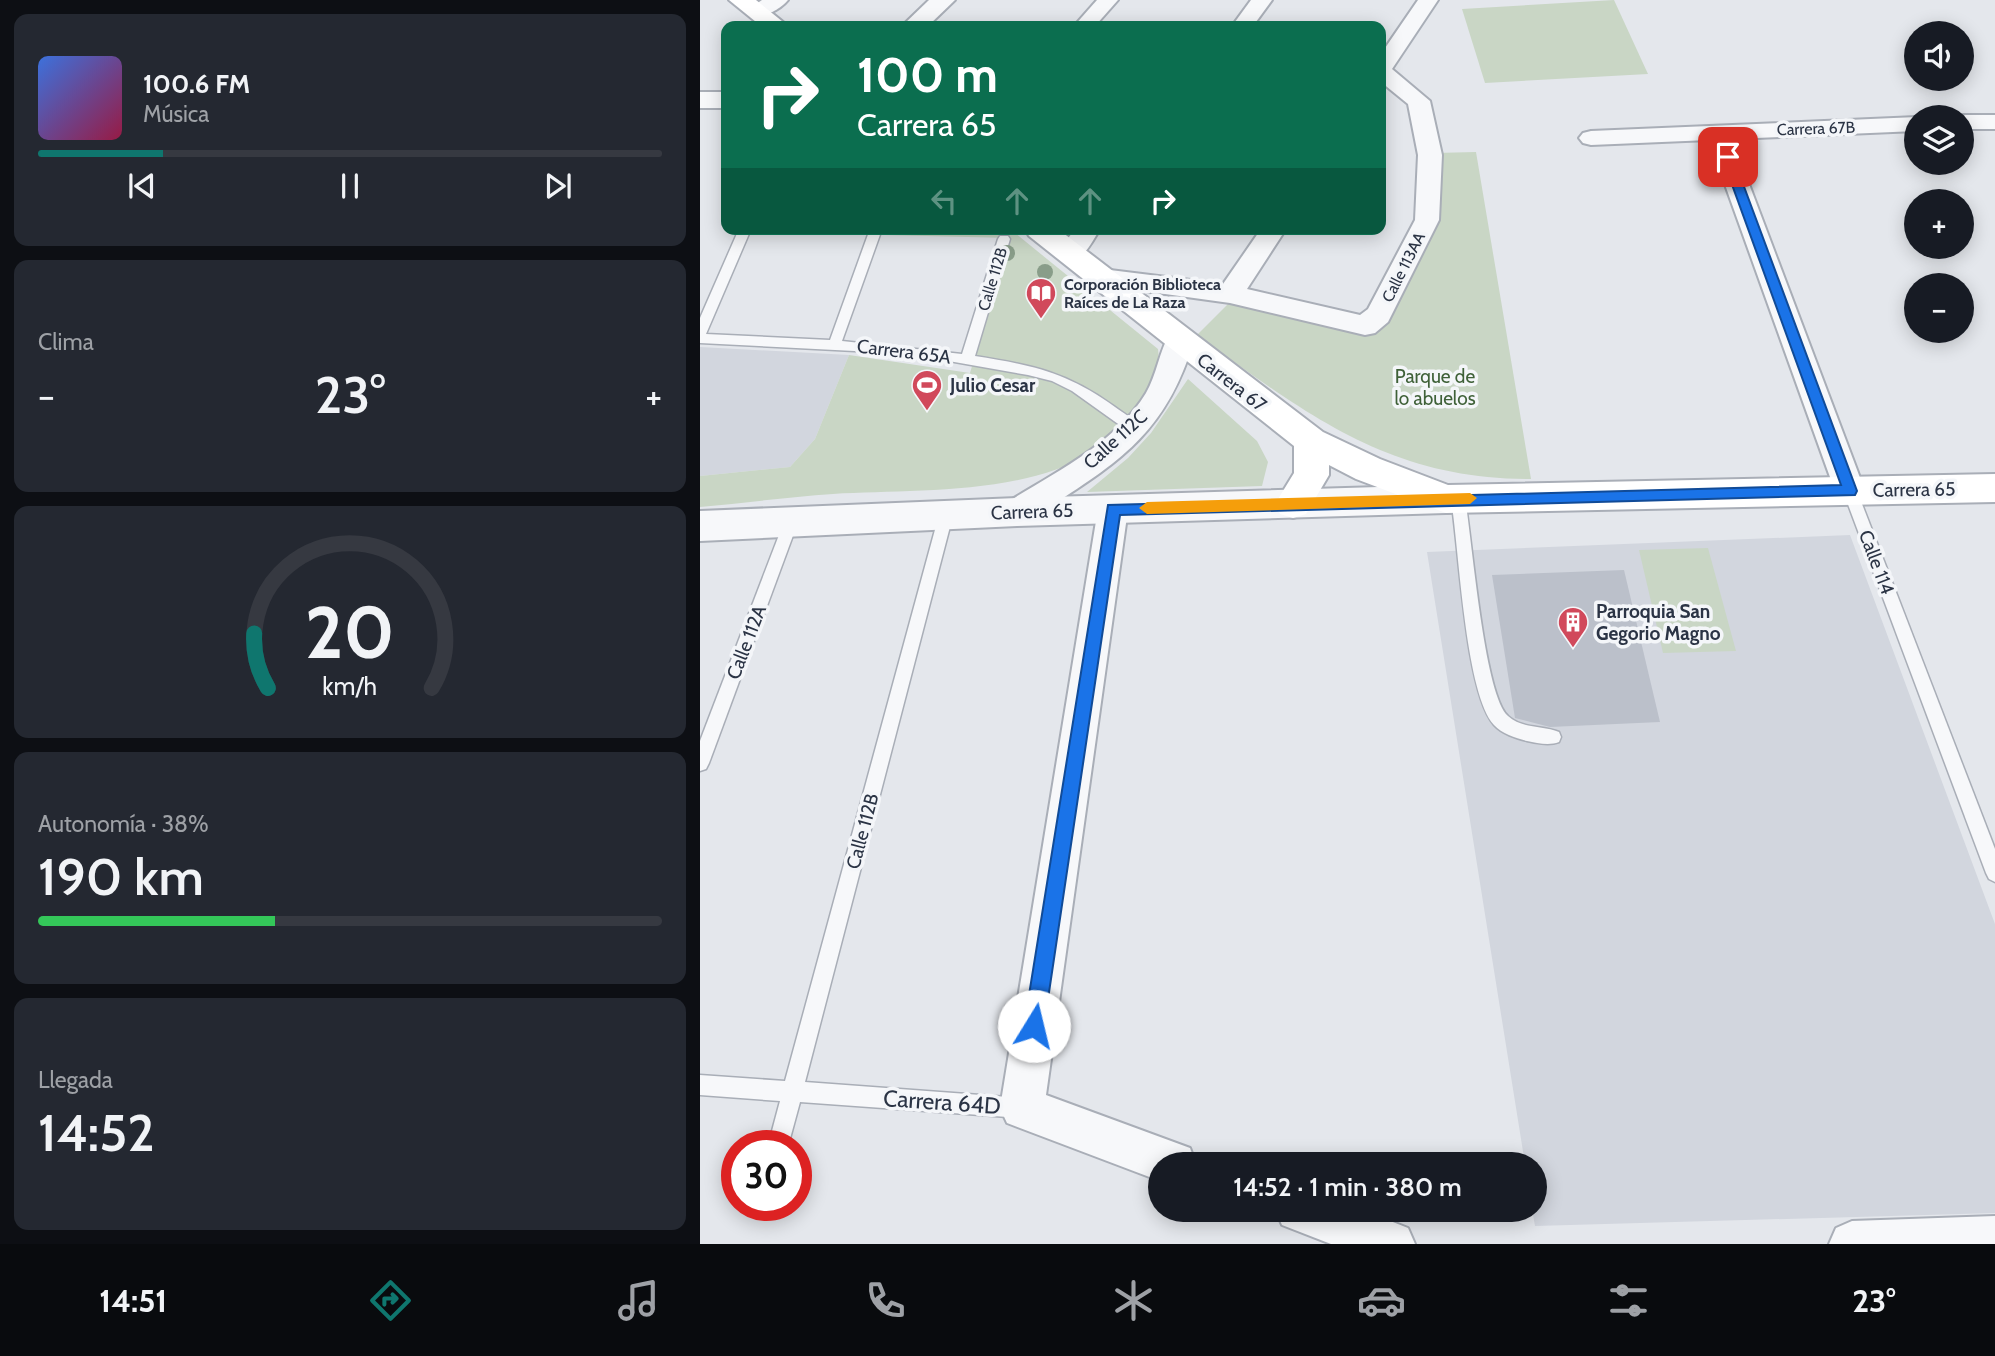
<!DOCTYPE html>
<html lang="es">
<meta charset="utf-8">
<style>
body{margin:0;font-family:Cabin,sans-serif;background:#242831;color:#f1f3f6;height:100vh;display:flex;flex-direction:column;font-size:26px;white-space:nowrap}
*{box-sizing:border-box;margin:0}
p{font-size:23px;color:#9ea1a6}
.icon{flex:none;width:38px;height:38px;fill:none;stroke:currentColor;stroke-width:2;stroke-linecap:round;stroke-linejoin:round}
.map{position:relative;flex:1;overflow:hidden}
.sheet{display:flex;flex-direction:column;gap:14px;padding:14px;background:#0d0f14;width:700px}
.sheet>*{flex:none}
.banner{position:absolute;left:21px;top:21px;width:665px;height:214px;border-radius:14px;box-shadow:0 4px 18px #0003;background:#0b6e4f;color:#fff;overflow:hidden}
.controls{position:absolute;left:1204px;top:21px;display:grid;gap:14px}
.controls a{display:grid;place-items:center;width:70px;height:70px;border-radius:50%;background:#171b24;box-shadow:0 4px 18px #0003;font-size:35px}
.speed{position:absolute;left:21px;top:1130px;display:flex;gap:14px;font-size:35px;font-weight:700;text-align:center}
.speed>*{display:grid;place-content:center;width:91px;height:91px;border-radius:50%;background:#171b24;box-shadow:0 4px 18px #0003;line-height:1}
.speed .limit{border:10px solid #d22;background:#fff;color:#111}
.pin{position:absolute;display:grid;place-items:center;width:60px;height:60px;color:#fff;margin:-30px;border-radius:14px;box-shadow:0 4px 10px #0006}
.me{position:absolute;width:77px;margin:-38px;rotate:9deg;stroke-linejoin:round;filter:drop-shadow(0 0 5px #0008)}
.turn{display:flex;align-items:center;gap:24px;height:147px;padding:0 21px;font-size:32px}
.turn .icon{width:91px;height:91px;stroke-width:2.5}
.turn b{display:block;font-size:49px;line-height:60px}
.lanes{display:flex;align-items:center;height:66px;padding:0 21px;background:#0003;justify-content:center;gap:35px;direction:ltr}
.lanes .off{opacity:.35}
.big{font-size:52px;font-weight:600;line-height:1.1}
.sheet .widget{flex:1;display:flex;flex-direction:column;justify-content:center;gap:10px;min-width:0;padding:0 24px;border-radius:14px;background:#242831}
.sheet .dial{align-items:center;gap:0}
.dial svg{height:182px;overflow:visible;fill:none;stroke:#363941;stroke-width:7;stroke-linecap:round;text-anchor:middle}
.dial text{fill:#f1f3f6;stroke:none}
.song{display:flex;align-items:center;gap:21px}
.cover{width:84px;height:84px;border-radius:10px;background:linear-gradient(135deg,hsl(220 70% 55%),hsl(340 70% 35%))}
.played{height:7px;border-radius:4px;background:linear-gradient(90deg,#0f766e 20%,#363941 20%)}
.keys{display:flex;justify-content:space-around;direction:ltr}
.heat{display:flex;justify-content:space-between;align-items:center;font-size:38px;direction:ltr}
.charge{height:10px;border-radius:5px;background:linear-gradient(90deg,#34c759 38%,#363941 0)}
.trip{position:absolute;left:448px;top:1152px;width:399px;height:70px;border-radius:35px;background:#171b24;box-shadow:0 4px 18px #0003;font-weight:600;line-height:70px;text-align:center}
.dock{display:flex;height:112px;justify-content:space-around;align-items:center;background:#090b0e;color:#9ea1a6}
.dock .icon{width:49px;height:49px}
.dock .current{color:#0f766e}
.dock b{font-size:32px;color:#f1f3f6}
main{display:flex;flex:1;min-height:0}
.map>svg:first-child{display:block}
.built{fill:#d2d6de}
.green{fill:#c9d6c5}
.building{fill:#bbc0ca}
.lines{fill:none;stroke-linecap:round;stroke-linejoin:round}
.service-casing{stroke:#a9aeb7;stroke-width:3}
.minor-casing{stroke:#a9aeb7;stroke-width:4}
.tertiary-casing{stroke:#a9aeb7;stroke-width:4}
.secondary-casing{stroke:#a9aeb7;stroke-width:4}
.service{fill:#f7f8fa;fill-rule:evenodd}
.minor{fill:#f7f8fa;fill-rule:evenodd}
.tertiary{fill:#f7f8fa;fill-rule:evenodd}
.secondary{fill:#fff;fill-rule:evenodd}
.tree{fill:#899d89}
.route{fill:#1a73e8;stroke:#114b97;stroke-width:2}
.slow{fill:#f59e0b}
.labels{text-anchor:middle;stroke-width:7;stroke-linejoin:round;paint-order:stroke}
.far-street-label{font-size:16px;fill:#2b3445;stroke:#f4f6f9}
.far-poi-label{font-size:16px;font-weight:bold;fill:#2b3445;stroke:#f4f6f9;text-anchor:start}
.street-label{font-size:19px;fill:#2b3445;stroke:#f4f6f9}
.park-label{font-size:19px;fill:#3f6138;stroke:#f4f6f9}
.poi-label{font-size:19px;font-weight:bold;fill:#2b3445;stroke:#f4f6f9;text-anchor:start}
.near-street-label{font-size:23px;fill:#2b3445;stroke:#f4f6f9}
</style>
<main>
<section class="sheet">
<div class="widget">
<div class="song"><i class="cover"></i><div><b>100.6 FM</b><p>Música</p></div></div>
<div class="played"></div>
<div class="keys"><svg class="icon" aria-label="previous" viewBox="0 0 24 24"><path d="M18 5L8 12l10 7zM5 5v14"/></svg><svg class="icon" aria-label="pause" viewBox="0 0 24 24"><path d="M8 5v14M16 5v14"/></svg><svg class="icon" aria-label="next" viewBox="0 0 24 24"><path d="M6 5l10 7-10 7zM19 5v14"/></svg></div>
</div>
<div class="widget"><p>Clima</p>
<div class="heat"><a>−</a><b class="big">23°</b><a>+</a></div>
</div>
<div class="widget dial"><svg viewBox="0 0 100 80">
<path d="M14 69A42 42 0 1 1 86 69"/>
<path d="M14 69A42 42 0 0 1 8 45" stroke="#0f766e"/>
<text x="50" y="56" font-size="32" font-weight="700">20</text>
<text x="50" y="72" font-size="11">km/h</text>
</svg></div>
<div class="widget"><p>Autonomía · 38%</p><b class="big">190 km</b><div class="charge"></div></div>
<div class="widget"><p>Llegada</p><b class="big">14:52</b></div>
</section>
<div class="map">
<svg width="1295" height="1244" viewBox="0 0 1295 1244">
<rect width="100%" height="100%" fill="#e4e7ec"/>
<g class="built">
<polygon points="0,347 149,355 115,439 90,467 0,476"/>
<polygon points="1150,535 1295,924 1295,1213 835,1226 832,1209 835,1209 835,1164 825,1164 727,552"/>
</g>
<g class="green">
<polygon points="914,0 948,74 785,83 762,9"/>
<path d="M776,152L831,479C690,480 606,414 497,335L534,298L677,333L735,221L734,153Z"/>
<path d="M187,229H310L458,349C461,372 454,379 444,399C391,501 231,488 133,494C89,497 44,503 0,507V476L90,467L115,439L149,355L270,373L310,238L185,235Z"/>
<polygon points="488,379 557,441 568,462 562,486 387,492 428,458 451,433"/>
<polygon points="1008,548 1036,651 963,653 939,550"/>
</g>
<polygon class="building" points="924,570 960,722 850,727 815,718 792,575"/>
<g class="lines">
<g class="service-casing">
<g id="service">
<path d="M39,229H51L6,334L130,340L170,229H182L142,341L262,354L298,239L300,236H308L310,239L275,356C332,365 367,372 415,407C423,413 434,419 440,427L438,431H428L372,391L352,381L328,375L243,360L174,352L0,343V318Z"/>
<polygon points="1150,485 1157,491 1295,849 1295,882 1289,879 1286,873 1143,491"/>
<path d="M758,493L765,499C772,538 784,695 808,716C822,729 842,725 859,732L861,737L859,742C849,746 837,743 827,741C816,738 802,734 794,725C765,693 759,547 751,499Z"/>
<polygon points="246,509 253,515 105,1082 322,1098 329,1101 332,1108 329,1115 322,1118 100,1102 88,1146 68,1146 80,1101 0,1095 0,1075 85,1081 239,515"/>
<polygon points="91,516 98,522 9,763 6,769 0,771 0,741 84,522"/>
</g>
</g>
<g class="minor-casing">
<g id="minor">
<path d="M62,0H88C80,10 62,19 49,15L46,11Z"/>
<polygon points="397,0 418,0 395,26 374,26"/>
<polygon points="551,0 572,0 553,26 532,26"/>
<polygon points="718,0 738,0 692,69 730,101 742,155 739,220 688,322 675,333 665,335 530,303 393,284 389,278 393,272 402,269 523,284 561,229 586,229 547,289 660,315 668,309 715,220 718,155 708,104 681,82 681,54"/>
<polygon points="1262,115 1295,115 1295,129 1262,129 1262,117 1254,117"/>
<polygon points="1217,117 1216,131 1032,139 1165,491 1161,500 1150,503 1139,500 1135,491 1009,140 891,145 883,143 879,138 883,133 891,131"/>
<path d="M375,229H400C390,245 382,265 361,259L357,253Z"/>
<path d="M480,330L490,333L494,340C464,441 411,466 328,521L317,524L306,521L302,512L306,503C354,473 416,443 446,393C457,374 459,352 470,333Z"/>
<polygon points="413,497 424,500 428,509 346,1095 490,1148 496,1164 460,1164 460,1181 307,1123 300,1108 398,509 402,500"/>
<polygon points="575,1209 660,1209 708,1228 715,1244 631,1244 582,1225"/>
<polygon points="1295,1216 1295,1244 1129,1244 1136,1228 1152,1221"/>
</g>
</g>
<g class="tertiary-casing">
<g id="tertiary">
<polygon points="229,0 255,0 228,26 202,26"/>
<rect x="0" y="92" width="26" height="16"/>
<polygon points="746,485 759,489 764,499 759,509 746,513 317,526 0,541 0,511 317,498"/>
</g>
</g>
<g class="secondary-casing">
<g id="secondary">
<polygon points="29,0 56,0 88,26 61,26"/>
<polygon points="325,229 358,229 623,432 680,459 748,485 1295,474 1295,502 746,513 656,479 629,465 629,475 606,514 593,518 580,514 575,504 594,473 594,446 329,236"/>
</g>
</g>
<use href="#service" class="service"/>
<use href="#minor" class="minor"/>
<use href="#tertiary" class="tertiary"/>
<use href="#secondary" class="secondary"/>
</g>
<g class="tree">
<circle cx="307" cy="253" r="8"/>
<circle cx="345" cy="272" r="8"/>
</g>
<polygon class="route" points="1024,155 1033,157 1157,491 1155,495 420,515 344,1026 341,1033 334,1036 327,1033 324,1026 408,505 1141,485 1022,157"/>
<polygon class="slow" points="770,493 777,498 770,504 447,514 439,508 447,502"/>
<defs>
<g id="library-pin" transform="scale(1.575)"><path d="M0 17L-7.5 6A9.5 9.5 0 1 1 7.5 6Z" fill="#d1495b" stroke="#f4f6f9"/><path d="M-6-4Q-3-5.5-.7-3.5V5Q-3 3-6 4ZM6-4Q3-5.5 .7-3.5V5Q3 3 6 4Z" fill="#fff"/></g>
<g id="stadium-pin" transform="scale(1.575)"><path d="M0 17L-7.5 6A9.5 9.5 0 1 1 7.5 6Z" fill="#d1495b" stroke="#f4f6f9"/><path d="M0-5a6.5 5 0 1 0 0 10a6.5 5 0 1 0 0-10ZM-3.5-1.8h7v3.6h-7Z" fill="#fff"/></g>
<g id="building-pin" transform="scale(1.575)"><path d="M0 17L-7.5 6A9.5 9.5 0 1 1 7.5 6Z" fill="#d1495b" stroke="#f4f6f9"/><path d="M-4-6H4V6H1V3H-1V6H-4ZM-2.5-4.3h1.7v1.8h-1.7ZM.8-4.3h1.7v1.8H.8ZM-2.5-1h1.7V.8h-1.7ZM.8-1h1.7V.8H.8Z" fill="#fff"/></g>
</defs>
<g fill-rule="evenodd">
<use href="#library-pin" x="341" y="293"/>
<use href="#stadium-pin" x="227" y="385"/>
<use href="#building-pin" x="873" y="622"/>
</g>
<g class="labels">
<g class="far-street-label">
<text transform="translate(1116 128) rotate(-2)" y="6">Carrera 67B</text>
<text transform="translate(703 267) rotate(-63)" y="6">Calle 113AA</text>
<text transform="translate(292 279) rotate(-73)" y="6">Calle 112B</text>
</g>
<g class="far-poi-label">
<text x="364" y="290">Corporación Biblioteca<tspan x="364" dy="18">Raíces de La Raza</tspan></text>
</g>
<g class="street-label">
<text transform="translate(204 351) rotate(7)" y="7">Carrera 65A</text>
<text transform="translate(532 382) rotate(38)" y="7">Carrera 67</text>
<text transform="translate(415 439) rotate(-42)" y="7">Calle 112C</text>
<text transform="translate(1214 489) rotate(-1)" y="7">Carrera 65</text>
<text transform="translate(332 511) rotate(-2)" y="7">Carrera 65</text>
<text transform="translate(1177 562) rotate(69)" y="7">Calle 114</text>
<text transform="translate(46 642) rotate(-69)" y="7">Calle 112A</text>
<text transform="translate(162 831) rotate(-75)" y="7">Calle 112B</text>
</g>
<g class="park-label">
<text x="735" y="383">Parque de<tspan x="735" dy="22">lo abuelos</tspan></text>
</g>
<g class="poi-label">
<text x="250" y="392">Julio Cesar</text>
<text x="896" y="618">Parroquia San<tspan x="896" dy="22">Gegorio Magno</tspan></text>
</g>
<g class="near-street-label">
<text transform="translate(242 1102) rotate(4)" y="8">Carrera 64D</text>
</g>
</g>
</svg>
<div class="controls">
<a><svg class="icon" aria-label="sound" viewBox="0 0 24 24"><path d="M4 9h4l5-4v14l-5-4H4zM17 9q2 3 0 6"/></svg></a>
<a><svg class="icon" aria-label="layers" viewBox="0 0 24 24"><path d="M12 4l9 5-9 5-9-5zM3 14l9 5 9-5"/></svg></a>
<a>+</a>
<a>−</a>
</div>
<div class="speed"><div class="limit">30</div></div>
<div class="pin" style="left:1028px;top:157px;background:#d93025"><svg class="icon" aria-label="arrive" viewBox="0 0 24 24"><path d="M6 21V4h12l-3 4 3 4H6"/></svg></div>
<svg class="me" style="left:334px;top:1026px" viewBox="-20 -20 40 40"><circle r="19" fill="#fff"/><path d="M0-13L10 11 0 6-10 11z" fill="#1a73e8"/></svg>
<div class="trip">14:52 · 1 min · 380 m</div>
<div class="banner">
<div class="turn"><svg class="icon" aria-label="right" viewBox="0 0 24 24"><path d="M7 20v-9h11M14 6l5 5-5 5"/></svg><div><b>100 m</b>Carrera 65</div></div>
<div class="lanes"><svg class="icon off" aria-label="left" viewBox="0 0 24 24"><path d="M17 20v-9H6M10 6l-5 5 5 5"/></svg><svg class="icon off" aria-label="ahead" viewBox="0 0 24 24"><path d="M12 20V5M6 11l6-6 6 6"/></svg><svg class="icon off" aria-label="ahead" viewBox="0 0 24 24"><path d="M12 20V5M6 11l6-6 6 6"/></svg><svg class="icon" aria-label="right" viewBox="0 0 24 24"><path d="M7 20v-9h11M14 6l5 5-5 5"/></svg></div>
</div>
</div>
</main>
<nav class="dock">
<b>14:51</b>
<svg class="icon current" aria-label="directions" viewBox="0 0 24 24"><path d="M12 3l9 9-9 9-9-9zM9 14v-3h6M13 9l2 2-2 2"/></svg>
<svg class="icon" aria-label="music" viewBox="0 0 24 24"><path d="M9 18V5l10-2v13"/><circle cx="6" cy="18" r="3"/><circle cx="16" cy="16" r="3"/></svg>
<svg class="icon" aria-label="phone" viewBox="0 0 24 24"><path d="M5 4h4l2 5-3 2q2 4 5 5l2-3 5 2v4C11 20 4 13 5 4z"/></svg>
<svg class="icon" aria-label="climate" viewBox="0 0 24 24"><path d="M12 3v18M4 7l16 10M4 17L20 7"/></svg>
<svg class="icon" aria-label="car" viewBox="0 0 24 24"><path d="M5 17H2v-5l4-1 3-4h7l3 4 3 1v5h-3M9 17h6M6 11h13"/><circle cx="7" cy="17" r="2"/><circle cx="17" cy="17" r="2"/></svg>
<svg class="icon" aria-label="filters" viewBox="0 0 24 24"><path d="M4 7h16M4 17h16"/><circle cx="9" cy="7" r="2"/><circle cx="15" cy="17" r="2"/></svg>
<b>23°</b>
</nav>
